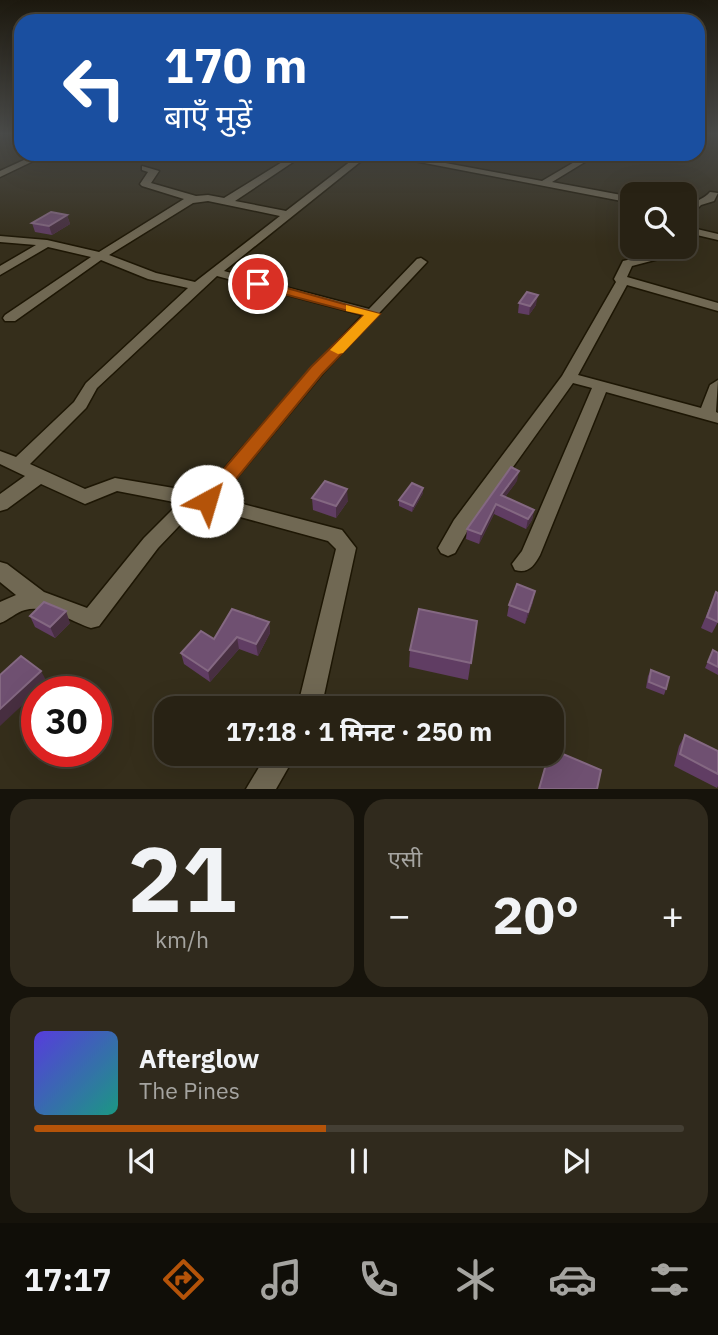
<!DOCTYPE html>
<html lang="hi">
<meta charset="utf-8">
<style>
body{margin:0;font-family:"IBM Plex Sans","Noto Sans Devanagari",sans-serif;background:#302a1d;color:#f1f3f6;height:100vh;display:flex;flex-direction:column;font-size:26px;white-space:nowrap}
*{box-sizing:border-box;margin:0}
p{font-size:23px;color:#a5a4a0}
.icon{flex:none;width:38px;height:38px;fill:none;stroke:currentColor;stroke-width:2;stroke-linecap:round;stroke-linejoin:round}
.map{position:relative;height:789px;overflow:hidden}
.side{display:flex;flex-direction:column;gap:10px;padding:10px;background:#16130b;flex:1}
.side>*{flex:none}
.banner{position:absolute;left:14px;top:14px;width:691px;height:147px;border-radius:21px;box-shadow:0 7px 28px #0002,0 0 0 2px #443f34;background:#1a4fa0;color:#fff;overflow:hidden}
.controls{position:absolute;left:620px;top:182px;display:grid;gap:14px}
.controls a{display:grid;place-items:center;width:77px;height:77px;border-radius:14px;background:#282214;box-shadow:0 7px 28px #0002,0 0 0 2px #443f34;font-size:35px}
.speed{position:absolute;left:21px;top:676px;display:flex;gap:14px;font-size:35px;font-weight:700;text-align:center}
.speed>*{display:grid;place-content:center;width:91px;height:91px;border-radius:50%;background:#282214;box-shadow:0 7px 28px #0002,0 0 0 2px #443f34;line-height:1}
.speed .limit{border:10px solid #d22;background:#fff;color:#111}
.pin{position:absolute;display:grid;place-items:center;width:60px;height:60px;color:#fff;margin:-30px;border:4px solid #fff;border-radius:50%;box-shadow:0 2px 7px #0007}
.me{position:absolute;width:77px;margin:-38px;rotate:39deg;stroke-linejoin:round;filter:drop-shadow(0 0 5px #0008)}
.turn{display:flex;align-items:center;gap:24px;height:147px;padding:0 35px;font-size:32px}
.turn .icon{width:91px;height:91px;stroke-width:2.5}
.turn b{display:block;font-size:49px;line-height:60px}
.big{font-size:52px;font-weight:700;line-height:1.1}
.side .widget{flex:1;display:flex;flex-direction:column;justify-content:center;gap:10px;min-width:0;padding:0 24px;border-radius:21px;background:#302a1d}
.side .dial{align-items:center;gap:0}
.dial b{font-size:91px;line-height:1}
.song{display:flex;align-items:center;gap:21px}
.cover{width:84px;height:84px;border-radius:10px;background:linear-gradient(135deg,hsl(250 70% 55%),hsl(170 70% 35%))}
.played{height:7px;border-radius:4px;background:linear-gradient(90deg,#b45309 45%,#443f34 45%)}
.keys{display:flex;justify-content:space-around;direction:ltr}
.heat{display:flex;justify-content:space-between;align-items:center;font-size:38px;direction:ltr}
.side .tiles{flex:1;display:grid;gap:10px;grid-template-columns:1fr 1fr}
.widget:last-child{grid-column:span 2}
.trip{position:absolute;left:154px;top:696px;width:410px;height:70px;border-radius:21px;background:#282214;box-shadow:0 7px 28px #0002,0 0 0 2px #443f34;font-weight:700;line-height:70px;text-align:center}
.dock{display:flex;height:112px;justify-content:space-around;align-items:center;background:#100e08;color:#a5a4a0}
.dock .icon{width:49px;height:49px}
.dock .current{color:#b45309}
.dock b{font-size:32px;color:#f1f3f6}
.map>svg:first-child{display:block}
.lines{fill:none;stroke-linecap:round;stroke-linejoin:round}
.minor-casing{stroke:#1d1604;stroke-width:3}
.minor{fill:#706853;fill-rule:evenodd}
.wall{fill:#603d63}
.shaded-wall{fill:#482f41}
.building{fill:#6f5071;stroke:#846882;stroke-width:2}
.route{fill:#b45309;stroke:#753606;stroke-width:2}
.slow{fill:#f59e0b}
</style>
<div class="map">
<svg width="718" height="789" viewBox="0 0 718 789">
<rect width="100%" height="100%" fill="#352e1b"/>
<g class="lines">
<g class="minor-casing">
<g id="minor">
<polygon points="37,154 48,154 0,177 0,171"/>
<polygon points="70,154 105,154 91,160"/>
<path d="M295,154H305L235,201L286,211L360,154H370L224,271L369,309L417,259L421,258L427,262L322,374L220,498L342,530L356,548L321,709H297L336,549L328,541L207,508L198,506L158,548L99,626L91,628C72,622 46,604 25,610C16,612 9,620 0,623V602L16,595L0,582V562L7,564L44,592L87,608L144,538L179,503L117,491L85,504L41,484L7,509L0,511V494L25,476L0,464V451L16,457L74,402L86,383L188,288L148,279L101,260L15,321H5L3,318L5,315L91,257L48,247L0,275V266L36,245L0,242V236L47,240L99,252L184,199L142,186L140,184L148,172L142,170V166L159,171L151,183L196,196L208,195L224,198ZM208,201L280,216L195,282L156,273L109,255L193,203ZM217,276L363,315L312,368L203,493L115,478L85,489L30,464L86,408L97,388Z"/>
<polygon points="378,154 397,154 542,181 588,154 598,154 552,182 632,197 632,203"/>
<path d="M710,192L718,193L714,201L701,205L684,222C684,198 699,205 710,192Z"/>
<polygon points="684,226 718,234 718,240 684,232"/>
<path d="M666,247H678L670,256L632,266L627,277L718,303V311L627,285L578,375L701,408L710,385L718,380L716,412L718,413V423L606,392L540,555C534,566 528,574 515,570L512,564L522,551L592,388L573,383L468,530L455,553L448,556L441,553L438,548L454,520L562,376L616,282L614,279L623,261L662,252Z"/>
<polygon points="267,754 296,754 276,789 246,789"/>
</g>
</g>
<use href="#minor" class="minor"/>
</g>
<g class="wall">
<polygon points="67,215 70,224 52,235 35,232 32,223"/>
<polygon points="519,303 536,305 529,315 518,313"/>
<polygon points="517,481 505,497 534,510 532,520 526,529 494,514 479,544 466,539 467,529"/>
<polygon points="423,493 412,512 399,506 399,500"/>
<polygon points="312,498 348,501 336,518 313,510"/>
<polygon points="716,592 718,622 712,633 701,628"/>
<polygon points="533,602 525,624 507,616 509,605"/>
<polygon points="30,616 70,623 55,638 35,627"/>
<polygon points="477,621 468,680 409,667 410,650"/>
<polygon points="269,622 270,633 258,656 239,649 210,682 184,664 181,653 214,639"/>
<polygon points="713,650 718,653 718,675 705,668"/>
<polygon points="651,670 666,689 664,695 646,688 648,676"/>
<polygon points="685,735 718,751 718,786 717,788 674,766 679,746"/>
</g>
<g class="shaded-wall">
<polygon points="67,215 70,224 52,235 49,226"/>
<polygon points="538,295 536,305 529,315 530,306"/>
<polygon points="519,471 517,481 499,505 501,495"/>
<polygon points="423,488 423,493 412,512 413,506"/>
<polygon points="347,489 348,501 336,518 336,506"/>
<polygon points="496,504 494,514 479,544 481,534"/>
<polygon points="534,510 532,520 526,529 528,519"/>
<polygon points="535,591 533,602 525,624 528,612"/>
<polygon points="66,611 70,623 55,638 50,627"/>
<polygon points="269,622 270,633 258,656 256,644"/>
<polygon points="237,637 239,649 210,682 208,671"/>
<polygon points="41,671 47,682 0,726 0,709"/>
</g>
<g class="building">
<polygon points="51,212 67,215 49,226 32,223"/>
<polygon points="527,292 538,295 530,306 519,303"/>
<polygon points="511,467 519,471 501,495 534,510 528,519 496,504 481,534 467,529"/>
<polygon points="325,481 347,489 336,506 312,498"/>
<polygon points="412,483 423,488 413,506 399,500"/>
<polygon points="517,584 535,591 528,612 509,605"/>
<polygon points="716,592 718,593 718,622 707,617"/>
<polygon points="44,602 66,611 50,627 30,616"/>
<polygon points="232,609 269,622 256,644 237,637 208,671 181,653 201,631 214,639"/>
<polygon points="419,609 477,621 471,663 410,650"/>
<polygon points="713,650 718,653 718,667 708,662"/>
<polygon points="21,656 41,671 0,709 0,675"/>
<polygon points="651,670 669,677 666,689 649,682"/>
<polygon points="685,735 718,751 718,774 680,754"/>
<polygon points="551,749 601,770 597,789 539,789 549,754 551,754"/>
</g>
<linearGradient id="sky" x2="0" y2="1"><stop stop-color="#1d190f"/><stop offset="0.55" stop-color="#4b4c4a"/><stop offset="1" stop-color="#4b4c4a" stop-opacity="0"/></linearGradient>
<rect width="718" height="243" fill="url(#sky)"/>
<polygon class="route" points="258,280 380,314 322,374 214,506 207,508 198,501 200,497 311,367 364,315 253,286 252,284"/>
<polygon class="slow" points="346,305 380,314 343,353 338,354 330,350 364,315 346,311"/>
</svg>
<div class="controls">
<a><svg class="icon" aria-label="search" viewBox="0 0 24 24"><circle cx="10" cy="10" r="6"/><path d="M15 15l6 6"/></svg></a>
</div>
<div class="speed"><div class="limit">30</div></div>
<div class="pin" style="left:258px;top:284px;background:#d93025"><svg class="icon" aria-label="arrive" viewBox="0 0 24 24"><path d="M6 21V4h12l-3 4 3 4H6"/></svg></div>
<svg class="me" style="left:207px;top:501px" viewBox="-20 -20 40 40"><circle r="19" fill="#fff"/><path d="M0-13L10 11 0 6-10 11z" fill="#b45309"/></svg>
<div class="trip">17:18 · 1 मिनट · 250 m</div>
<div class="banner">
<div class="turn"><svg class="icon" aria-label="left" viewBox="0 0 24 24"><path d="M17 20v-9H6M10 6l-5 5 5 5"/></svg><div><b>170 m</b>बाएँ मुड़ें</div></div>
</div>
</div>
<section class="side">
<div class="tiles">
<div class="widget dial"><b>21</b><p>km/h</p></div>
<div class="widget"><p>एसी</p>
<div class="heat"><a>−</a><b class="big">20°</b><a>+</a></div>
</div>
<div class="widget">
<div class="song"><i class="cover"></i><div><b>Afterglow</b><p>The Pines</p></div></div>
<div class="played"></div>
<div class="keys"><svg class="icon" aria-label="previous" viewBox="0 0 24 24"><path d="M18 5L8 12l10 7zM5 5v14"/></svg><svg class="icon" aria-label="pause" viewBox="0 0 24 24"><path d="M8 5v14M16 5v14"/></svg><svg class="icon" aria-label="next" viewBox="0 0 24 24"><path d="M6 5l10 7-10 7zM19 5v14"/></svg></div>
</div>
</div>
</section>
<nav class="dock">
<b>17:17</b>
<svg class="icon current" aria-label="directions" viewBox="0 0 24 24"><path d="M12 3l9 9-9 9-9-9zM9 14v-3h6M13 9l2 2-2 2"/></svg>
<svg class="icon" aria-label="music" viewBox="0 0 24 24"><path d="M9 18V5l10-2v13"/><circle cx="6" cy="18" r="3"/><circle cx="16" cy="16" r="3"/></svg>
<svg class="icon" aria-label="phone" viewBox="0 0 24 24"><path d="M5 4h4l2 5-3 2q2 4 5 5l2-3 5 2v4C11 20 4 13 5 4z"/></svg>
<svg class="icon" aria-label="climate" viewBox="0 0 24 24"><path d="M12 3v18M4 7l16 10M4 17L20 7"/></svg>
<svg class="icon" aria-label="car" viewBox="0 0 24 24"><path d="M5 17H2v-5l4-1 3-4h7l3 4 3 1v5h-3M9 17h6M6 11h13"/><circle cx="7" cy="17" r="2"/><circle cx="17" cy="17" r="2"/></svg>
<svg class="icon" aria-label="filters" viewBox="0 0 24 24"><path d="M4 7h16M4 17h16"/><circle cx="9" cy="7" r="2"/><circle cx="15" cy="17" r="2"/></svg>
</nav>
